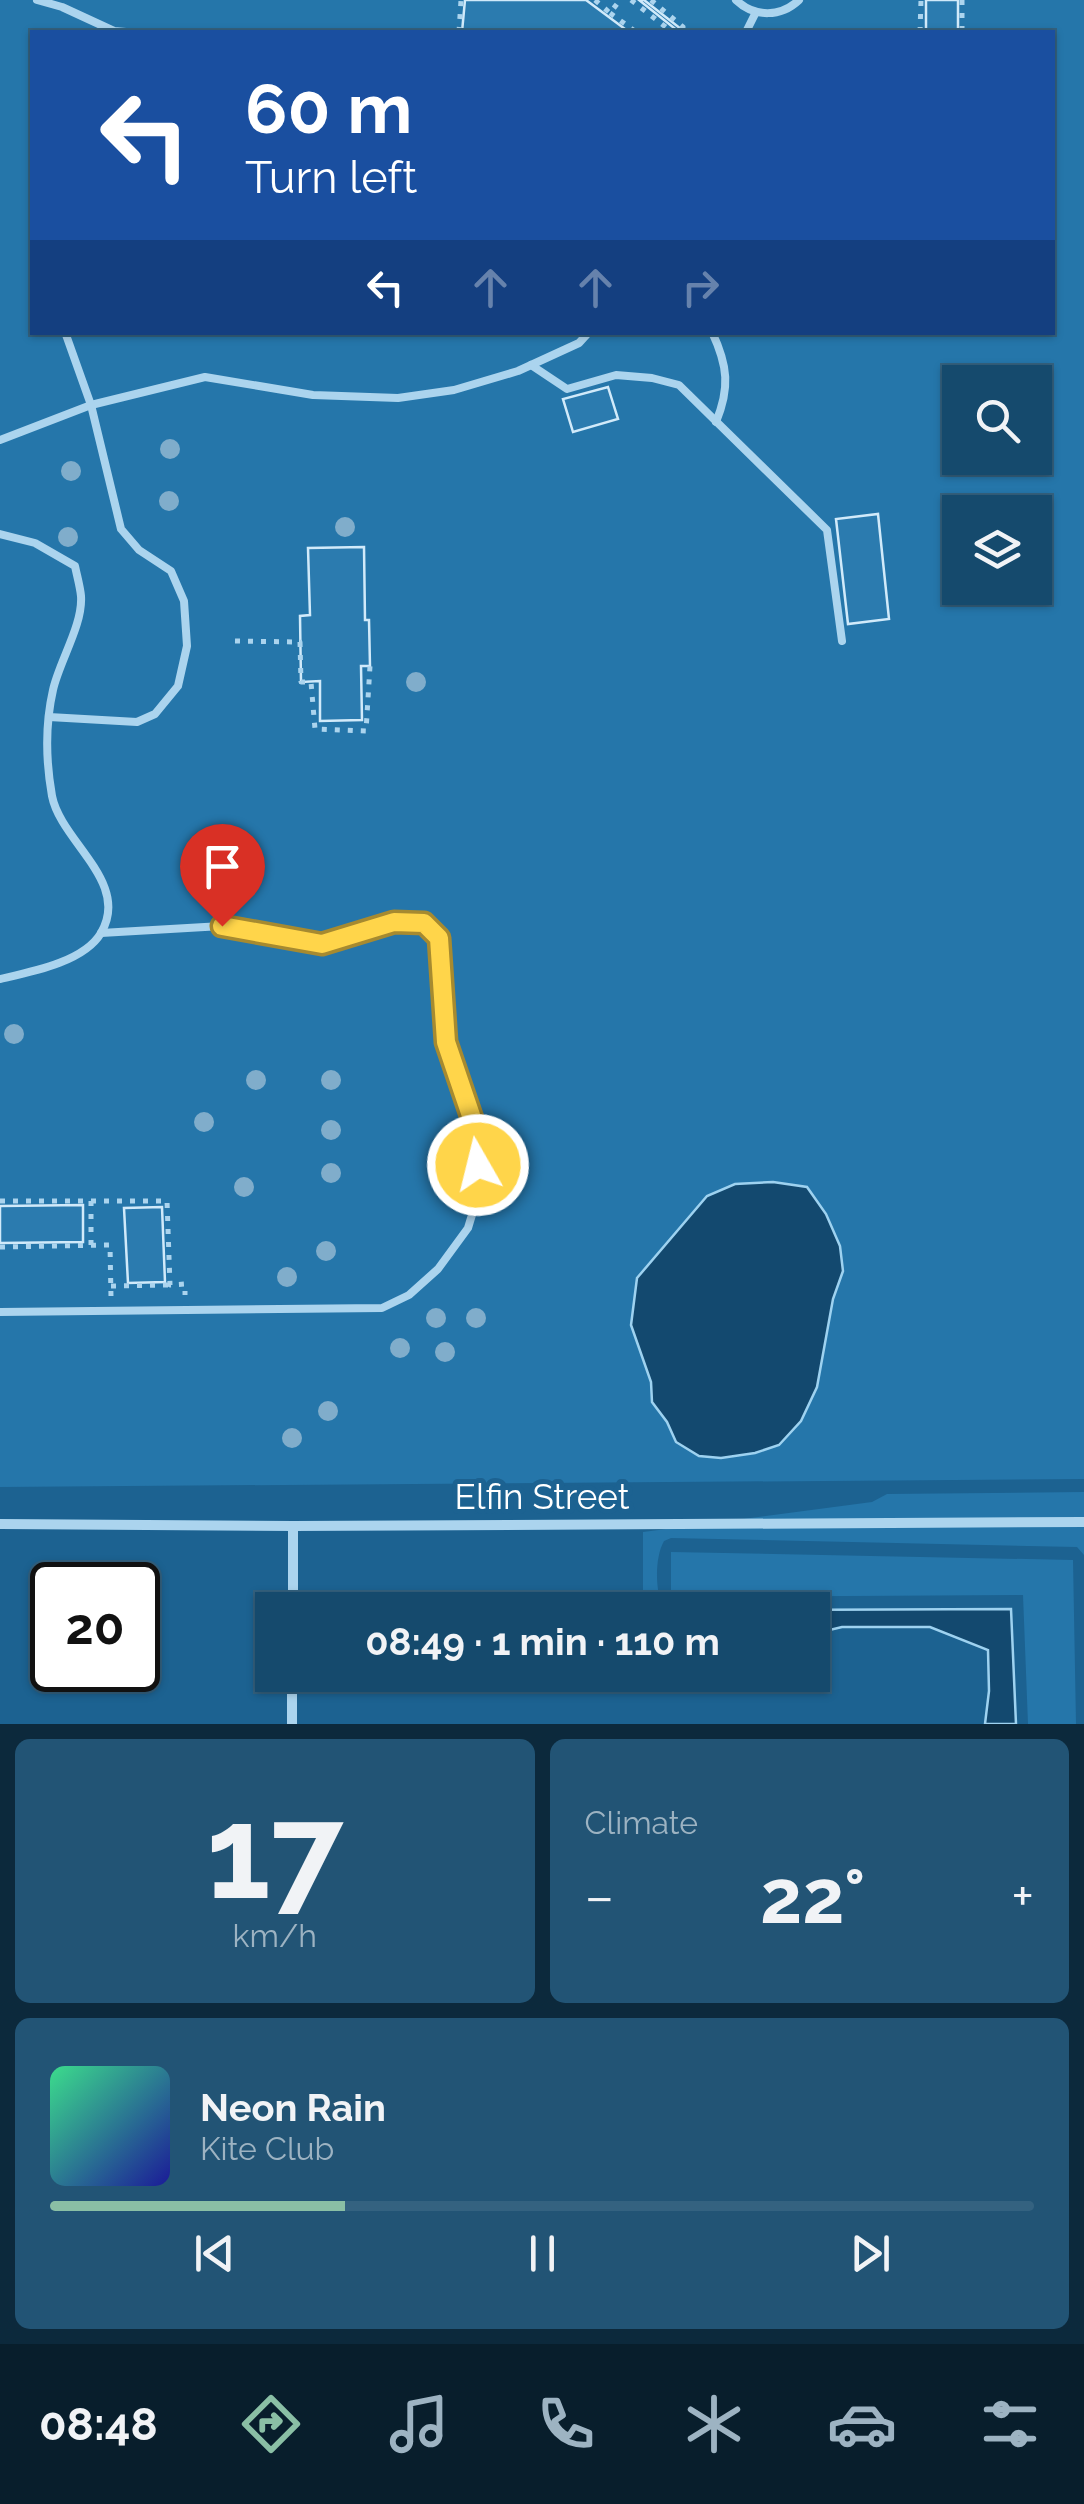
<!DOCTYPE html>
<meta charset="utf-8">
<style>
body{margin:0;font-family:Raleway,sans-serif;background:#225475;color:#f1f3f6;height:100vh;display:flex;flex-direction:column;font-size:38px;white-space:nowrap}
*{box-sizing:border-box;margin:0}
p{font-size:32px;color:#9db3c2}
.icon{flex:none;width:55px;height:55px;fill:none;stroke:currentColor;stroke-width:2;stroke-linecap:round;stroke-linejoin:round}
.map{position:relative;height:1724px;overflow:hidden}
.side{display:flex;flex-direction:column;gap:15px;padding:15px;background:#0c293c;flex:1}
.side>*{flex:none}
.top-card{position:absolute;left:30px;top:30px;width:1025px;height:305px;border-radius:0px;box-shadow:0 2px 8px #0004,0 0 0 2px #346280;background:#1a4fa0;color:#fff;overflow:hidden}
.buttons{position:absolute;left:942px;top:365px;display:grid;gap:20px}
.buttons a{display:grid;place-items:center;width:110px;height:110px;border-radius:0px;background:#154a6d;box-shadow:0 2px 8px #0004,0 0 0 2px #346280;font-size:50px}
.speed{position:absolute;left:30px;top:1562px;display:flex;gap:20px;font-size:50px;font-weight:700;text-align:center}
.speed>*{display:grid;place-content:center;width:130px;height:130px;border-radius:50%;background:#154a6d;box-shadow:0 2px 8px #0004,0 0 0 2px #346280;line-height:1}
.speed .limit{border:5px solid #111;border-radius:15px;background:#fff;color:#111}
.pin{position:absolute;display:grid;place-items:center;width:85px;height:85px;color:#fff;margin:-102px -42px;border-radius:50% 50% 50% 0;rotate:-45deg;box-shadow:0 0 10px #0007}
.pin .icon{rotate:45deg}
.me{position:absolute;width:110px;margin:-55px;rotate:352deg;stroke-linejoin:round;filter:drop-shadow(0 0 8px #0008)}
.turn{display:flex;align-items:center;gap:35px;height:210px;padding:0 50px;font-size:45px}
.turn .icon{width:130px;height:130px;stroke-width:2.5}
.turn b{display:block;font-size:70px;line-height:85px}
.lanes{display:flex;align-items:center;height:95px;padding:0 50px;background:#0003;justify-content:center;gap:50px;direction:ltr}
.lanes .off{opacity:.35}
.big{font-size:75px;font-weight:700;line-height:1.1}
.side .card{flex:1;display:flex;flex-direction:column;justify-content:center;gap:15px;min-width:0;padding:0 35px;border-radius:15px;background:#225475}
.side .dial{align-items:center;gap:0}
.dial b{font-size:130px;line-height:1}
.song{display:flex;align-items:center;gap:30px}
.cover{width:120px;height:120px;border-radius:15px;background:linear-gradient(135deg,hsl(150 70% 55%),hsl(240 70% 35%))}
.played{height:10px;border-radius:5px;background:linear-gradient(90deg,#8abfa5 30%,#346280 30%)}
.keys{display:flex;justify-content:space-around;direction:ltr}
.heat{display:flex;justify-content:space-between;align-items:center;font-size:55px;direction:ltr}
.side .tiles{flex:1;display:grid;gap:15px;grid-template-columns:1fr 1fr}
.card:last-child{grid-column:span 2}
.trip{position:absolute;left:255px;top:1592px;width:575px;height:100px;border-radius:0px;background:#154a6d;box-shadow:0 2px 8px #0004,0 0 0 2px #346280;font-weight:700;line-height:100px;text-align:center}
.dock{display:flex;height:160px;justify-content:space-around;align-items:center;background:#081e2c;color:#9db3c2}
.dock .icon{width:70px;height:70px}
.dock .selected{color:#8abfa5}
.dock b{font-size:45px;color:#f1f3f6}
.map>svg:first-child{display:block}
.green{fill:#2576aa;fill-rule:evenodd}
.water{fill:#13496f;stroke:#9ed2f0;stroke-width:2.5}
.building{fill:#2b7baf;stroke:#d1eafa;stroke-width:2.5}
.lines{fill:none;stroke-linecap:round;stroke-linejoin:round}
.path{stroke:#abd4ee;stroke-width:5;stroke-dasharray:5 8;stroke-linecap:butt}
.lane{stroke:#abd4ee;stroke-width:8}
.street{stroke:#abd4ee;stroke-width:10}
.tree{fill:#80adcb}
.route-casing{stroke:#a68a30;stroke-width:25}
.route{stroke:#ffd54a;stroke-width:18}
.labels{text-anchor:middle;stroke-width:10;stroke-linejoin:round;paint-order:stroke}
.street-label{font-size:35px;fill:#fff;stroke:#1c6291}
</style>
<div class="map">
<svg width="1084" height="1724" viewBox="0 0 1084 1724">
<rect width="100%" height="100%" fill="#1c6291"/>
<g class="green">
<path d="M0,0H1084V1479L0,1487ZM32,32H1052V332H32ZM960,382H1035V458H960ZM960,512H1035V588H960Z"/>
<path d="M1084,1492V1555L1077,1547L671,1538L664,1541C655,1557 655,1588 662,1605L643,1610V1532L872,1502L887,1494Z"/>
<polygon points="671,1552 1073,1560 1076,1724 1028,1724 1023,1595 671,1597"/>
</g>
<g class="water">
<polygon points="773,1182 807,1187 826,1214 840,1246 843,1271 833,1299 817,1387 801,1421 779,1445 755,1453 721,1458 699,1456 676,1442 667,1422 652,1402 651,1382 631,1325 637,1278 707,1196 735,1184"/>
<polygon points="1011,1609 1016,1724 985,1724 989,1691 988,1650 930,1627 842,1627 813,1634 812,1610 758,1610"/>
</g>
<g class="building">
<polygon points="465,0 586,0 629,32 462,32"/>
<polygon points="639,0 644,0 681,29 679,32"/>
<rect x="926" y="0" width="32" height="32"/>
<polygon points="608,387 618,419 573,432 563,399"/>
<polygon points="878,514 889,619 848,624 836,519"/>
<polygon points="364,547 365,620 369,620 370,666 361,666 362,720 320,721 320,681 301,682 300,616 310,615 308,548"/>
<polygon points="83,1205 83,1242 0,1243 0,1206"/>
<polygon points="162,1207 165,1282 128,1283 124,1208"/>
</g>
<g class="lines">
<g class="path">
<polyline points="595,0 610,13 620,0"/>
<polyline points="631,0 672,32"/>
<polyline points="651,0 683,27 680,32"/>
<polyline points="962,0 962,32"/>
<polyline points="610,13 636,32"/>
<polyline points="459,32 461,0"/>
<polyline points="920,32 921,0"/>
<polyline points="235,641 300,642 301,682 311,682 315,729 366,731 370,666"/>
<polyline points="0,1201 167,1201 170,1285 185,1284 185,1295"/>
<polyline points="91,1201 91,1246"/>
<polyline points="0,1247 110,1245 111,1297"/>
<polyline points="111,1286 170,1285"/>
</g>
<g class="lane">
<polyline points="37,0 62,7 114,31 126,32"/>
<path d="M736,0C755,18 781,17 799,0"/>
<polyline points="746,32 756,12"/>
<path d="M712,332C728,366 730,388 716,422"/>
<polyline points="531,365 567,389 616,375 652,378 679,385 827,530 842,641"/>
<polyline points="0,440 91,405 205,377 313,395 398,398 454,390 518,371 579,343 589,332"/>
<path d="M0,534L35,543L75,566C77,576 80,586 81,596C83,625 59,662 53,690C45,725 46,762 52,796C61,842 131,882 101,933C84,962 31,972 0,979"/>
<polyline points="49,717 137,722 155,714 178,686 187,646 184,601 171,571 139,550 121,529 91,405 65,332"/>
<polyline points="0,1312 382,1308 409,1295 438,1269 468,1228 478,1195 479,1136 446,1042 439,939 424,923 394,922 322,944 222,926 101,933"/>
</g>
<g class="street">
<polyline points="0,1524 293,1526 1084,1522"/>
<polyline points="293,1610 293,1526"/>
<polyline points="292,1724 292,1675"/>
</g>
</g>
<g class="tree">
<circle cx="170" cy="449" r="10"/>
<circle cx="71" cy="471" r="10"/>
<circle cx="169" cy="501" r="10"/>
<circle cx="345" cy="527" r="10"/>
<circle cx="68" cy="537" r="10"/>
<circle cx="416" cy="682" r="10"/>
<circle cx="14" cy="1034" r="10"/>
<circle cx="256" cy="1080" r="10"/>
<circle cx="331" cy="1080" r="10"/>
<circle cx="204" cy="1122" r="10"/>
<circle cx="331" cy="1130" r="10"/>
<circle cx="331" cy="1173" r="10"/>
<circle cx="244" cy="1187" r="10"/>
<circle cx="326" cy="1251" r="10"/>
<circle cx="287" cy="1277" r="10"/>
<circle cx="436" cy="1318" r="10"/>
<circle cx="476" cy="1318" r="10"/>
<circle cx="400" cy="1348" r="10"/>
<circle cx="445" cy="1352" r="10"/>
<circle cx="328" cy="1411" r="10"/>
<circle cx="292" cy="1438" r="10"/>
</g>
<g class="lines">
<g class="route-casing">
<polyline id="route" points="222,926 322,944 394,922 424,923 439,938 446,1042 478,1136 478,1165"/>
</g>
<use href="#route" class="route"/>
</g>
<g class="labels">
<g class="street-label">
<text x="542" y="1509">Elfin Street</text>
</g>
</g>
</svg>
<div class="buttons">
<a><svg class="icon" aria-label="search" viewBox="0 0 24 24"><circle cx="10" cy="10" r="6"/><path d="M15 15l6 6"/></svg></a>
<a><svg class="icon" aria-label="layers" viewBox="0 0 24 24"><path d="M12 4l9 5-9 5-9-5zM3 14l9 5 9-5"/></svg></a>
</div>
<div class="speed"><div class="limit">20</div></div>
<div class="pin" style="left:222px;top:926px;background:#d93025"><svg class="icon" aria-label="arrive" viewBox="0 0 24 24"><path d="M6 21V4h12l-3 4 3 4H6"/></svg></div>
<svg class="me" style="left:478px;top:1165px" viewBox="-20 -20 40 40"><circle r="17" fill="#ffd54a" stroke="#fff" stroke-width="3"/><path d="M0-11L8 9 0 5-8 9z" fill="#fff"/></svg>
<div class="trip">08:49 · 1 min · 110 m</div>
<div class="top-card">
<div class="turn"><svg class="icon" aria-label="left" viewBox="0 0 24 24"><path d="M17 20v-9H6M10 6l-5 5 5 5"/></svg><div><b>60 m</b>Turn left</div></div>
<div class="lanes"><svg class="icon" aria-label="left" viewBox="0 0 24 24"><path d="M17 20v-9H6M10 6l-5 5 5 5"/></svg><svg class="icon off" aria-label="ahead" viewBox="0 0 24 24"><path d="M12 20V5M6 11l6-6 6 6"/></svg><svg class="icon off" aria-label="ahead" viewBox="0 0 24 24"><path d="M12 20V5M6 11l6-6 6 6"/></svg><svg class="icon off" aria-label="right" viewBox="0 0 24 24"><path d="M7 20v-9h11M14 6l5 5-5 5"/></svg></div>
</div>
</div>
<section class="side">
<div class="tiles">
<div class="card dial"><b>17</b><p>km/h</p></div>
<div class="card"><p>Climate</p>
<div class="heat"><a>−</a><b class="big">22°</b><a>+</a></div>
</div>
<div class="card">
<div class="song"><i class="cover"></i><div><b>Neon Rain</b><p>Kite Club</p></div></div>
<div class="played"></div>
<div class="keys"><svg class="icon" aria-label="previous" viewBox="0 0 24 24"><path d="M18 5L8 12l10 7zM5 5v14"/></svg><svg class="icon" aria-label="pause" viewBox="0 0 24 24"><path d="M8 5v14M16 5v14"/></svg><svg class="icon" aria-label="next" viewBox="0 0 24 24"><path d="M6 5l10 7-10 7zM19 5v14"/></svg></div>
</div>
</div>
</section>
<nav class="dock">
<b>08:48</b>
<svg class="icon selected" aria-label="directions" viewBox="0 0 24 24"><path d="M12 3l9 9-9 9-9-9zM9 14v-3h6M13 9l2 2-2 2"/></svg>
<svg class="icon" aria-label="music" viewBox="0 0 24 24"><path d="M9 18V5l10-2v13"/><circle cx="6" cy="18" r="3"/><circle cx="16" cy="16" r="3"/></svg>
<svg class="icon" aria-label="phone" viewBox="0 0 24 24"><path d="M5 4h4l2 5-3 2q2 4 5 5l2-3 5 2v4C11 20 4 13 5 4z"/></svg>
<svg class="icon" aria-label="climate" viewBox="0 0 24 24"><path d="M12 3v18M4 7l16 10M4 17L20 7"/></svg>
<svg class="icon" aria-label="car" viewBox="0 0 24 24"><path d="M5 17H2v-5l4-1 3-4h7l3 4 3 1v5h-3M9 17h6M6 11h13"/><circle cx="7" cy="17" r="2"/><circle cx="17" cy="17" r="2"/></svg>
<svg class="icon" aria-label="filters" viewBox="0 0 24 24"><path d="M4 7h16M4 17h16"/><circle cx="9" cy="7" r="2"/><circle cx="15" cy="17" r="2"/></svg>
</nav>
